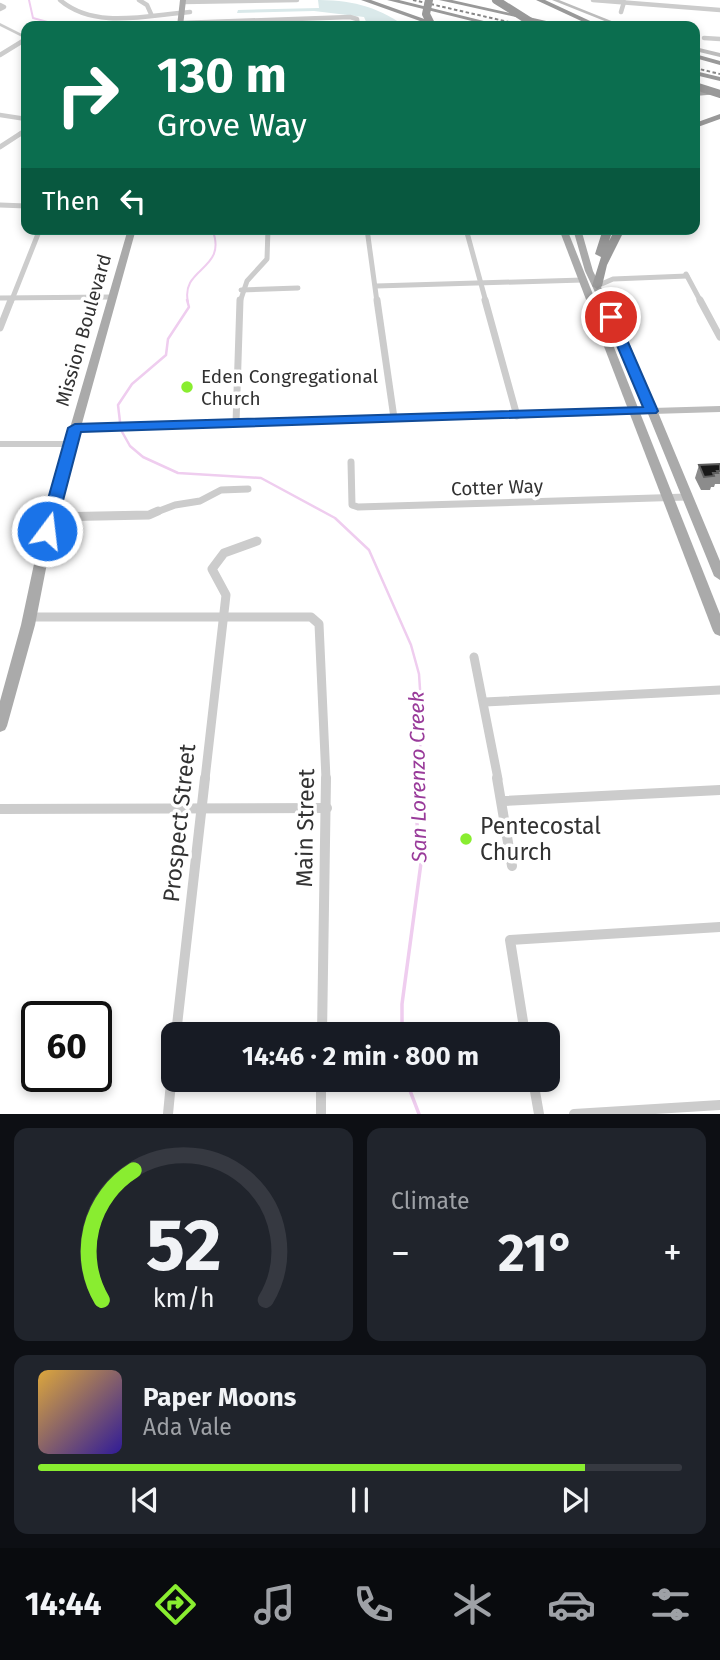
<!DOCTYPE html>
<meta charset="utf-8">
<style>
body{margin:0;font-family:"Fira Sans",sans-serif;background:#20242c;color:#f1f3f6;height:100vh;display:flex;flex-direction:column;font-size:26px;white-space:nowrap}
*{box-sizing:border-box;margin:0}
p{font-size:23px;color:#9ea1a6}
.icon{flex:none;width:38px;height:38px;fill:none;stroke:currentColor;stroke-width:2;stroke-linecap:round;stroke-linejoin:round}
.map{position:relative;height:1114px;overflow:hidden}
.side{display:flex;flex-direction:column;gap:14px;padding:14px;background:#0d0f14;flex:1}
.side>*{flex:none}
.banner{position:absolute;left:21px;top:21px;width:679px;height:214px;border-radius:14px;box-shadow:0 4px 10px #0003;background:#0b6e4f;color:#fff;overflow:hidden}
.speed{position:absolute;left:21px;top:1001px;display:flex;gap:14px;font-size:35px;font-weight:700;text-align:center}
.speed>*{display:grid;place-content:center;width:91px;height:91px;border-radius:50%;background:#171b24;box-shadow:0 4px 10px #0003;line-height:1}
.speed .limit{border:4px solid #111;border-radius:10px;background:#fff;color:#111}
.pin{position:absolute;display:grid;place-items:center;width:60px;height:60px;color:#fff;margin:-30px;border:4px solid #fff;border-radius:50%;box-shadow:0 2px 7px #0007}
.me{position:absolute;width:77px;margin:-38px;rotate:15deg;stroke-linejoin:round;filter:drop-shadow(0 0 5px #0008)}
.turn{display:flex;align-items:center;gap:24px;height:147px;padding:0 21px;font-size:32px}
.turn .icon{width:91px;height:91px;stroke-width:2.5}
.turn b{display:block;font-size:49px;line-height:60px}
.then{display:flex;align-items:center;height:66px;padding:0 21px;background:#0003;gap:14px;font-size:26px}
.big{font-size:52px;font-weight:700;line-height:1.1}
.side .tile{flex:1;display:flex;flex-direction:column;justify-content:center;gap:10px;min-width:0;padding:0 24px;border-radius:14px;background:#20242c}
.side .dial{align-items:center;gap:0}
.dial svg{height:182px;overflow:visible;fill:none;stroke:#363941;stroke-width:7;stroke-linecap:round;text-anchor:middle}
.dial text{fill:#f1f3f6;stroke:none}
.song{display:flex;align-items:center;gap:21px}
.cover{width:84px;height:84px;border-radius:10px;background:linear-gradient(135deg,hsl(40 70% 55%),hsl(250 70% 35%))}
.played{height:7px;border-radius:4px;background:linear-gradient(90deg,#89ed30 85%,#363941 85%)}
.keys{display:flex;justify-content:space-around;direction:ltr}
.heat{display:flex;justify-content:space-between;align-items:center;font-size:38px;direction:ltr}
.side .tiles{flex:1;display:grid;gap:14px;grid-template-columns:1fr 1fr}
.tile:last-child{grid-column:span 2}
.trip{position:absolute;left:161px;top:1022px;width:399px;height:70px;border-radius:14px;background:#171b24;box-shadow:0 4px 10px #0003;font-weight:700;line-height:70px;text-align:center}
.menu{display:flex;height:112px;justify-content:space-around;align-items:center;background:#090b0e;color:#9ea1a6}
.menu .icon{width:49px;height:49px}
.menu .current{color:#89ed30}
.menu b{font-size:32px;color:#f1f3f6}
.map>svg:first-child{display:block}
.green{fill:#dae9ea}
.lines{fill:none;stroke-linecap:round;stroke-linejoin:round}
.stream-far2{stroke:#efcdef;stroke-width:2}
.stream-far1{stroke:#efcdef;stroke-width:2.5}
.stream{stroke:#efcdef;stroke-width:3.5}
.minor-far4{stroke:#ccc;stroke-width:4.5}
.minor-far3{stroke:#ccc;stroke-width:5}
.minor-far2{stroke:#ccc;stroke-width:7}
.minor-far1{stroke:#ccc;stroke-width:9}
.minor{stroke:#ccc;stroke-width:10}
.tertiary{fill:#ccc;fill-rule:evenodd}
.secondary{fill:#bcbcbc;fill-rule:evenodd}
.primary{fill:#aaa;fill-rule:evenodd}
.motorway{fill:#999;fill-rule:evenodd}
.rail{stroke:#878787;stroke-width:2;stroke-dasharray:3.5 2.5;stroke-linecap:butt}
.motorway-bridge{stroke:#999;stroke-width:8}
.wall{fill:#8c8c8c}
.building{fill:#191919;stroke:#5e5e5e;stroke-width:2}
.route{fill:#1a73e8;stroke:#114b97;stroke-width:2}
.poi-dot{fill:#89ed30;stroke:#fff;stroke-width:2.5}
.labels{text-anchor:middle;stroke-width:7;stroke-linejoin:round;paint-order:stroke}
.street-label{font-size:19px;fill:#323232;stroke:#fff}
.poi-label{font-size:19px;fill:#323232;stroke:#fff;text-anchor:start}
.water-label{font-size:21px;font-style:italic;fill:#993b9a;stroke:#fff}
.near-street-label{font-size:23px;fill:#323232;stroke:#fff}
.near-poi-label{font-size:23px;fill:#323232;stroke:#fff;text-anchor:start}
</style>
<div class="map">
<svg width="720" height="1114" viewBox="0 0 720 1114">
<rect width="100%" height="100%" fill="#fff"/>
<path class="green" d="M313,0C351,0 374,5 405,26H368L364,17L314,11L237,13L238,10L319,8L318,0Z"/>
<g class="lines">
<g class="stream-far2">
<polyline points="29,0 33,18 62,26"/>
<path d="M188,302C180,267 229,270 212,229"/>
</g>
<polyline class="stream-far1" points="187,300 189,307 168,339 166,355 132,384 118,405 121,430 130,446 143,457 178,473 261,478 335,518 369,550 411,645 419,674 422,719 418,779"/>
<g class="stream">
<polyline points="402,1034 402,1004 421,863 416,813 418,778"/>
<polyline points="406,1080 419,1114"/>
</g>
<g class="minor-far4">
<path d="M60,0C95,30 148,15 190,12"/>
<polyline points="139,0 147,5 151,14"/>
<polyline points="593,0 720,10"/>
<polyline points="183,2 297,0"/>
<polyline points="0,5 4,7 0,9"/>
<polyline points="621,12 624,2"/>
<polyline points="181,23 350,17 357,19 358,26"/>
<polyline points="704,38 720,39"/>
<polyline points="0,55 26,39"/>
<polyline points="0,115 26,119"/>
<polyline points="20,134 26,130"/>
</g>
<g class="minor-far3">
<polyline points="0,147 23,132"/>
<polyline points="0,205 26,206"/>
<polyline points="367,229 377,302"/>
<polyline points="466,229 486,302"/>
<polyline points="686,274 701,302"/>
<polyline points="376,286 583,280"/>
<polyline points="597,286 613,279 687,276"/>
<polyline points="241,290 298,288"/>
<polyline points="0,298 112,297"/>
<polyline points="11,302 40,229"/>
<polyline points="240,302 247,281 267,259 268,229"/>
</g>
<g class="minor-far2">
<polyline points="377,300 394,418"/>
<polyline points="485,300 517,416"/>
<polyline points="700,300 720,337"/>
<polyline points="0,328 11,300"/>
<polyline points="236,423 240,300"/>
<polyline points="351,462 352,505 358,507 687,497"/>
<polyline points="154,513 175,505 200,501 221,490 248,489"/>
</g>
<g class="minor-far1">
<polyline points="50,517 149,515 158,511"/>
<polyline points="30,617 311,617 319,624 326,779"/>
<polyline points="474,657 498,779"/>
<polyline points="485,702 720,690"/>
<polyline points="205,779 226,595 212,569 224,553 257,541"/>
</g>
<g class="minor">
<polyline points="497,778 512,866"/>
<polyline points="503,801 720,790"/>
<polyline points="0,809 327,808"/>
<polyline points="176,1034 205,778"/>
<polyline points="322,1034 326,778"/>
<polyline points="525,1034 510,940 720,927"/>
<polyline points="321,1080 321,1114"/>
<polyline points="533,1080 539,1114"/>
<polyline points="168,1114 173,1062"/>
<polyline points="574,1114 720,1105"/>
</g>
<g class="tertiary">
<polygon points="0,23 26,36 26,39 0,26"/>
<polygon points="0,441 71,441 75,444 71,447 0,447"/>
</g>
<g class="secondary">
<polygon points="552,0 559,0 624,26 617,26"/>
<polygon points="695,47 720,53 720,57 695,51"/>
<polygon points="720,406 720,412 75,431 70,428 75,425"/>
</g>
<g class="primary">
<polygon points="180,0 186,0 183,26 177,26"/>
<polygon points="720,90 719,94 695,96 695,92"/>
<polygon points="128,229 136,229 56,517 35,625 7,726 5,730 0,732 0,701 21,625 44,517"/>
<polygon points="559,229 567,229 720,614 720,636 715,634 713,631"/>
<polygon points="573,229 581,229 593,271 630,345 720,561 720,580 714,576 620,345 585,271"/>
</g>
<g class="motorway">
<polygon points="361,0 371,0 444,26 434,26"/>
<polygon points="387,0 399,0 504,26 492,26"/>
<polygon points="439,0 452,0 569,26 556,26"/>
<polygon points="536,0 545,0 601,26 592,26"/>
<polygon points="695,54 720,61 720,65 695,58"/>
<polygon points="695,71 720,77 720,81 695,75"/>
<polygon points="720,114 720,119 695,128 695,123"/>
<polygon points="603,229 613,229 609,241 615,229 625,229 607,265 602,286 597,289 592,286 601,257 595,254"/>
</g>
<g class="rail">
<polyline points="413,0 526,26"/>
<polyline points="695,68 720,74"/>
</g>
<g class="motorway-bridge">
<polyline points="429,0 426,14 432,26"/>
<polyline points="496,0 537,26"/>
<polyline points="695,86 720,94"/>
</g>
</g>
<polygon class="wall" points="720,464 720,484 715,484 714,487 711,487 710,490 701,490 695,478 699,465"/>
<polygon class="building" points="720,464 720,471 717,471 718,473 713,473 714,476 704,477 699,465"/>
<polygon class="route" points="607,315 617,317 658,411 656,413 81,432 55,531 47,536 39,531 68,428 75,424 643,407 605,317"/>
<g class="poi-dot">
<circle cx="187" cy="387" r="7"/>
<circle cx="466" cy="839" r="7"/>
</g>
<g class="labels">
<g class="street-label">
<text transform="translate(83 330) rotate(-74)" y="7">Mission Boulevard</text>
<text transform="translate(497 487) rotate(-2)" y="7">Cotter Way</text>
</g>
<g class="poi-label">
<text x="201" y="383">Eden Congregational<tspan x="201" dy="22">Church</tspan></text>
</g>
<g class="water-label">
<text transform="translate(418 777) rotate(-91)" y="7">San Lorenzo Creek</text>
</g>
<g class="near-street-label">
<text transform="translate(179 823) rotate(-84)" y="8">Prospect Street</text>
<text transform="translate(305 828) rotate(-89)" y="8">Main Street</text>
</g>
<g class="near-poi-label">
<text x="480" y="834">Pentecostal<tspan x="480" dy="26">Church</tspan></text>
</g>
</g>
</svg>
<div class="speed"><div class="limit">60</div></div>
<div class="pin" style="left:611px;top:317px;background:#d93025"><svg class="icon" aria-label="arrive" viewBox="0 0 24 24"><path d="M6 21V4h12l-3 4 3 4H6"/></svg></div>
<svg class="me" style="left:47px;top:531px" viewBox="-20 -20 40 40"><circle r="17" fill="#1a73e8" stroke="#fff" stroke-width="3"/><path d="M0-11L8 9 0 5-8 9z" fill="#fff"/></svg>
<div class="trip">14:46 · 2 min · 800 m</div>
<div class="banner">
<div class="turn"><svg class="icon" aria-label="right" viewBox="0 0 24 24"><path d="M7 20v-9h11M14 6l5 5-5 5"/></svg><div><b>130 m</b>Grove Way</div></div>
<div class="then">Then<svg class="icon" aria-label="left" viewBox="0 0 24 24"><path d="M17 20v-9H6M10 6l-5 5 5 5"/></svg></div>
</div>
</div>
<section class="side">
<div class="tiles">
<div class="tile dial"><svg viewBox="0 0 100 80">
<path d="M14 69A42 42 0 1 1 86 69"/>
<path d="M14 69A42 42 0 0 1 28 12" stroke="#89ed30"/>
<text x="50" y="56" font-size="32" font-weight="700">52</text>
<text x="50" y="72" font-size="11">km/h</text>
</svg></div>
<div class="tile"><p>Climate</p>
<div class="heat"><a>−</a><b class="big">21°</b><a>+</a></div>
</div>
<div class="tile">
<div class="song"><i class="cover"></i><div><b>Paper Moons</b><p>Ada Vale</p></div></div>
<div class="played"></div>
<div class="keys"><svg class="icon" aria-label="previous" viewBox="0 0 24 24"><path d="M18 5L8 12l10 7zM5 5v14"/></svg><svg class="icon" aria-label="pause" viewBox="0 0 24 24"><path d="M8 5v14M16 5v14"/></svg><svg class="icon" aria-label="next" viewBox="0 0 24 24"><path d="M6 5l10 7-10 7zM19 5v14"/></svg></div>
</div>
</div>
</section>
<nav class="menu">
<b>14:44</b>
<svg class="icon current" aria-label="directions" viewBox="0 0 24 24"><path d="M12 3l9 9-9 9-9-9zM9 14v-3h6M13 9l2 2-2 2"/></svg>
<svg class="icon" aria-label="music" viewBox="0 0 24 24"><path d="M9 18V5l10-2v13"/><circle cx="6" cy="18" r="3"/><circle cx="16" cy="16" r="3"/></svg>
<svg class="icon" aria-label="phone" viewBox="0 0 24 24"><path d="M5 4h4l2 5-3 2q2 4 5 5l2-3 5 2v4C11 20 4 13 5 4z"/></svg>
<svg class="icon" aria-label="climate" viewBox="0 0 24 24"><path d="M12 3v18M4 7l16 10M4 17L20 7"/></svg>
<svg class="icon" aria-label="car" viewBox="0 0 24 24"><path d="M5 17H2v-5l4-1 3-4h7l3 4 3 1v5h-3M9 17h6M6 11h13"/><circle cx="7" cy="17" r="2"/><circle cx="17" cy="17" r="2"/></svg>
<svg class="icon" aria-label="filters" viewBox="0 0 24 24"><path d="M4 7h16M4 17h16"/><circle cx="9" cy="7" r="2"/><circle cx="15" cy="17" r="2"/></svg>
</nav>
